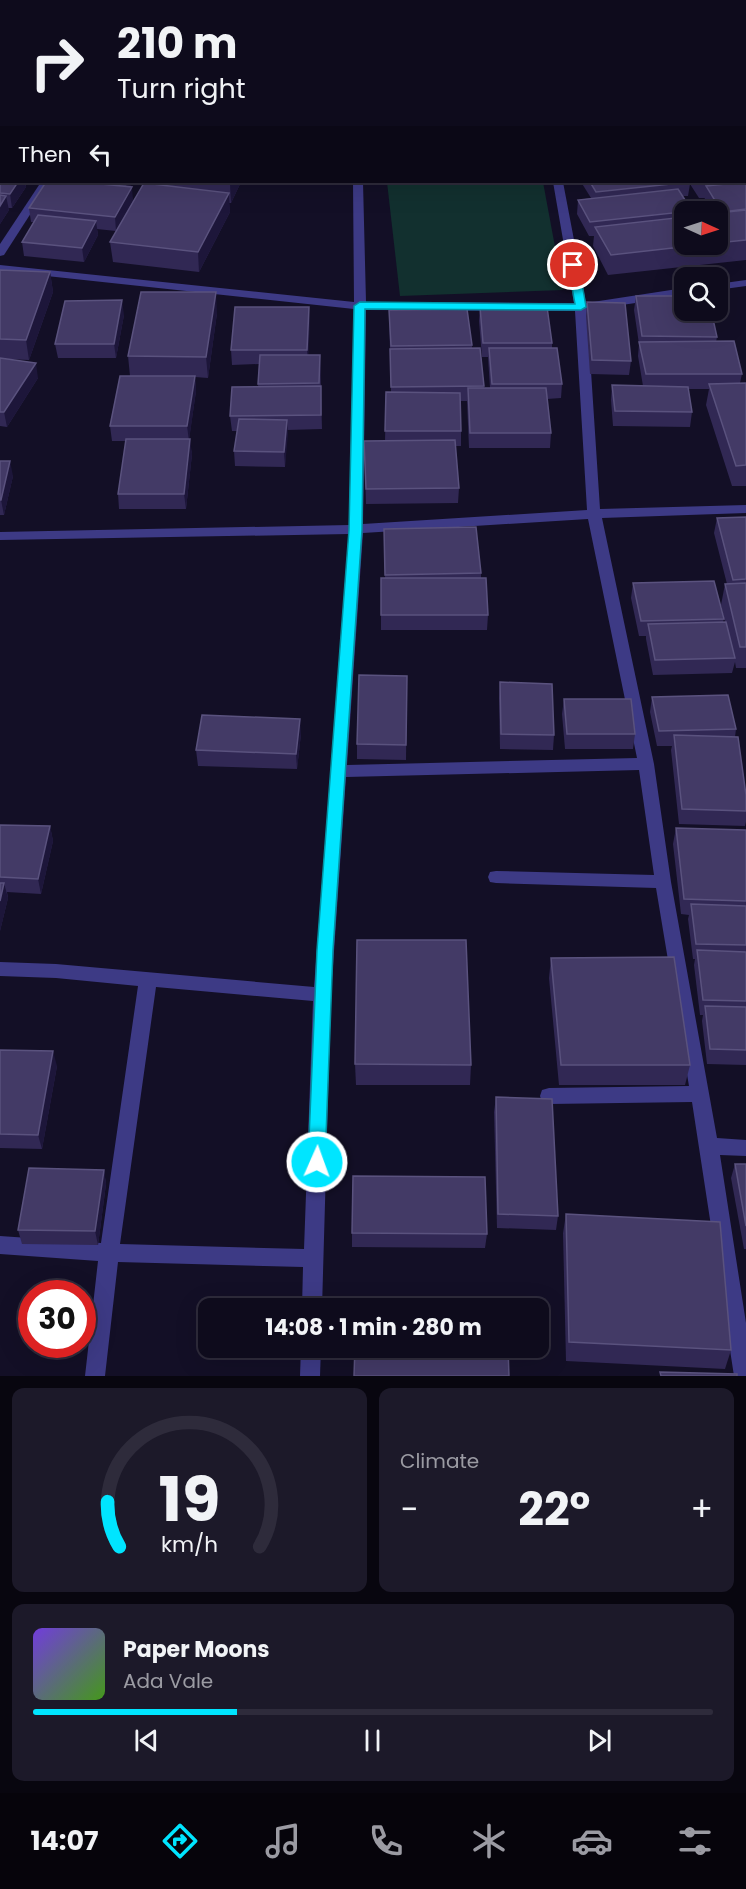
<!DOCTYPE html>
<meta charset="utf-8">
<style>
body{margin:0;font-family:Poppins,sans-serif;background:#1c1929;color:#f1f3f6;height:100vh;display:flex;flex-direction:column;font-size:22px;white-space:nowrap}
*{box-sizing:border-box;margin:0}
p{font-size:20px;color:#9b9ba3}
.icon{flex:none;width:33px;height:33px;fill:none;stroke:currentColor;stroke-width:2;stroke-linecap:round;stroke-linejoin:round}
.map{position:relative;height:1376px;overflow:hidden}
.drawer{display:flex;flex-direction:column;gap:12px;padding:12px;background:#08060f;flex:1}
.drawer>*{flex:none}
.top-card{position:absolute;left:0px;top:0px;width:747px;height:183px;box-shadow:0 6px 24px #0002,0 0 0 2px #2e2b3b;background:#0e0b1c;color:#f1f3f6;overflow:hidden}
.needle{width:39px;rotate:93deg}
.fabs{position:absolute;left:674px;top:201px;display:grid;gap:12px}
.fabs a{display:grid;place-items:center;width:54px;height:54px;border-radius:12px;background:#0e0b1c;box-shadow:0 6px 24px #0002,0 0 0 2px #2e2b3b;font-size:30px}
.speed{position:absolute;left:18px;top:1280px;display:flex;gap:12px;font-size:30px;font-weight:700;text-align:center}
.speed>*{display:grid;place-content:center;width:78px;height:78px;border-radius:50%;background:#0e0b1c;box-shadow:0 6px 24px #0002,0 0 0 2px #2e2b3b;line-height:1}
.speed .limit{border:9px solid #d22;background:#fff;color:#111}
.pin{position:absolute;display:grid;place-items:center;width:51px;height:51px;color:#fff;margin:-26px;border:3px solid #fff;border-radius:50%;box-shadow:0 2px 6px #0007}
.me{position:absolute;width:66px;margin:-33px;rotate:2deg;stroke-linejoin:round;filter:drop-shadow(0 0 4px #0008)}
.turn{display:flex;align-items:center;gap:21px;height:126px;padding:0 18px;font-size:27px}
.turn .icon{width:78px;height:78px;stroke-width:2.5}
.turn b{display:block;font-size:42px;line-height:51px}
.then{display:flex;align-items:center;height:57px;padding:0 18px;background:#0003;gap:12px;font-size:22px}
.big{font-size:45px;font-weight:700;line-height:1.1}
.drawer .widget{flex:1;display:flex;flex-direction:column;justify-content:center;gap:9px;min-width:0;padding:0 21px;border-radius:12px;background:#1c1929}
.drawer .dial{align-items:center;gap:0}
.dial svg{height:156px;overflow:visible;fill:none;stroke:#2e2b3b;stroke-width:7;stroke-linecap:round;text-anchor:middle}
.dial text{fill:#f1f3f6;stroke:none}
.song{display:flex;align-items:center;gap:18px}
.cover{width:72px;height:72px;border-radius:9px;background:linear-gradient(135deg,hsl(260 70% 55%),hsl(100 70% 35%))}
.played{height:6px;border-radius:3px;background:linear-gradient(90deg,#00e5ff 30%,#2e2b3b 30%)}
.keys{display:flex;justify-content:space-around;direction:ltr}
.heat{display:flex;justify-content:space-between;align-items:center;font-size:33px;direction:ltr}
.drawer .tiles{flex:1;display:grid;gap:12px;grid-template-columns:1fr 1fr}
.widget:last-child{grid-column:span 2}
.trip{position:absolute;left:198px;top:1298px;width:351px;height:60px;border-radius:12px;background:#0e0b1c;box-shadow:0 6px 24px #0002,0 0 0 2px #2e2b3b;font-weight:700;line-height:60px;text-align:center}
.menu{display:flex;height:96px;justify-content:space-around;align-items:center;background:#06040b;color:#9b9ba3}
.menu .icon{width:42px;height:42px}
.menu .on{color:#00e5ff}
.menu b{font-size:27px;color:#f1f3f6}
.map>svg:first-child{display:block}
.green{fill:#12302f}
.lines{fill:none;stroke-linecap:round;stroke-linejoin:round}
.street{fill:#3d3a85;fill-rule:evenodd}
.secondary{fill:#6f6bff;fill-rule:evenodd}
.wall{fill:#312854;fill-rule:evenodd}
.shaded-wall{fill:#1d163a}
.building{fill:#433a66;stroke:#5a527e;stroke-width:1.5}
.route{fill:#00e5ff;stroke:#0095a6;stroke-width:1.5}
</style>
<div class="map">
<svg width="746" height="1376" viewBox="0 0 746 1376">
<rect width="100%" height="100%" fill="#130f26"/>
<polygon class="green" points="387,182 543,182 563,290 400,296"/>
<g class="lines">
<g class="street">
<polygon points="75,0 85,0 75,2"/>
<polygon points="156,0 166,0 156,2"/>
<rect x="353" y="0" width="10" height="2"/>
<rect x="528" y="0" width="10" height="2"/>
<rect x="0" y="38" width="2" height="6"/>
<polygon points="0,109 2,109 0,117"/>
<polygon points="41,182 51,182 4,255 0,256 0,244"/>
<path d="M353,182H363L366,302L574,303L553,182H563L586,303L684,288V296L587,310L600,509L746,505V513L602,518L654,764L671,882L717,1138L746,1140V1156L720,1155L746,1323V1376H734L692,1102L549,1104L542,1102L540,1096L542,1090L549,1088L689,1086L656,888L496,883L490,882L488,877L490,872L496,871L654,875L639,770L346,777L331,995L322,1308H302L303,1267L118,1262L105,1376H85L98,1261L0,1254V1236L101,1243L138,986L56,978L0,976V962L56,964L314,987L349,534L0,540V532L349,525L354,309L0,271V265L354,302ZM366,310L575,311L587,510L363,524ZM588,519L637,758L347,765L363,533ZM156,987L313,1001L304,1249L120,1244Z"/>
<polygon points="746,280 746,286 717,290 717,284"/>
<polygon points="301,1347 321,1347 320,1376 300,1376"/>
</g>
<polygon class="secondary" points="705,0 715,0 715,2 706,2"/>
</g>
<g class="wall">
<polygon points="100,0 151,0 150,2 100,2"/>
<polygon points="195,0 243,0 242,2 195,2"/>
<rect x="257" y="0" width="75" height="2"/>
<polygon points="735,0 746,0 746,26 746,2 735,2"/>
<path d="M746,88V260L608,275L593,246L594,236H589L577,214L578,200L591,198L581,182H746ZM690,184L699,198H705L704,200L711,212H717V244H684V212L692,211L683,196H688Z"/>
<polygon points="2,121 2,182 31,182 29,185 26,184 26,187 12,208 8,208 9,210 0,224 0,122"/>
<polygon points="46,182 133,182 130,187 133,201 116,231 97,229 98,235 84,262 24,256 22,242 34,222 31,222 29,208"/>
<polygon points="148,182 241,182 231,203 229,203 230,212 199,272 113,262 110,242 148,184"/>
<polygon points="0,270 50,272 53,292 29,360 7,359 38,378 7,427 0,426"/>
<polygon points="636,296 717,337 716,342 742,374 740,383 746,383 746,486 732,486 706,405 709,389 688,389 692,412 690,427 613,426 611,400 612,385 643,386 638,356 639,344 634,310"/>
<polygon points="587,302 631,361 629,375 590,374 586,316"/>
<polygon points="309,307 308,355 320,355 322,429 287,430 285,467 235,466 234,451 237,431 232,431 230,416 258,387 259,364 232,365 231,350"/>
<polygon points="480,307 552,343 552,348 562,384 561,398 547,399 551,433 550,448 469,448 467,401 461,401 461,446 455,446 459,488 458,503 366,504 364,441 385,441 386,392 391,392 389,310 472,345 472,348 480,348 484,388 490,388 488,357 482,357 479,321"/>
<polygon points="217,313 208,378 195,377 196,391 189,439 192,454 186,509 119,509 118,494 126,441 112,441 110,426 130,376 128,356"/>
<polygon points="124,315 116,358 58,358 55,344"/>
<polygon points="0,461 13,476 4,515 0,515"/>
<polygon points="746,517 746,668 736,668 735,662 732,673 653,675 646,639 646,636 639,636 631,598 633,583 724,619 723,622 725,622 721,605 725,584 727,584 714,533 717,518"/>
<polygon points="384,529 481,573 481,578 488,615 487,630 381,630 381,578 385,578"/>
<polygon points="407,676 406,760 357,759 357,744"/>
<polygon points="500,682 554,735 553,750 500,749 499,698"/>
<polygon points="652,697 736,729 735,737 746,795 746,822 745,826 679,824 671,750 672,746 657,746 650,712"/>
<polygon points="564,699 635,734 633,749 565,749 562,714"/>
<polygon points="301,734 297,769 198,766 196,750"/>
<polygon points="0,825 50,826 53,841 41,894 7,892 8,898 0,931"/>
<polygon points="676,828 746,830 746,1065 707,1064 702,1021 703,1015 700,1015 694,965 695,959 693,959 688,919 689,915 681,914 673,844"/>
<polygon points="551,958 690,1065 685,1085 559,1085 549,978"/>
<polygon points="0,1050 57,1066 42,1149 0,1148"/>
<polygon points="355,1064 471,1065 470,1085 356,1085"/>
<polygon points="496,1097 558,1216 556,1230 497,1228 494,1112"/>
<polygon points="735,1164 746,1164 746,1249 744,1249 731,1178"/>
<polygon points="104,1170 106,1184 98,1245 22,1244 18,1230"/>
<polygon points="566,1214 731,1350 725,1369 566,1361 563,1233"/>
<polygon points="352,1233 487,1234 485,1248 352,1247"/>
</g>
<g class="shaded-wall">
<polygon points="141,0 151,0 150,2 140,1"/>
<polygon points="18,182 25,182 26,187 12,208 10,194"/>
<polygon points="126,182 133,182 127,193"/>
<polygon points="231,182 241,182 231,203 230,184"/>
<polygon points="132,187 133,201 116,231 115,217"/>
<polygon points="229,193 230,212 199,272 198,252"/>
<polygon points="6,196 9,210 0,224 0,206"/>
<polygon points="96,221 98,235 84,262 82,248"/>
<polygon points="50,272 53,292 29,360 26,340"/>
<polygon points="216,292 217,313 208,378 206,357"/>
<polygon points="122,300 124,315 116,358 114,344"/>
<polygon points="309,307 310,322 308,364 307,350"/>
<polygon points="36,363 38,378 7,427 4,412"/>
<polygon points="195,376 196,391 189,441 187,426"/>
<polygon points="287,420 288,434 285,467 284,452"/>
<polygon points="190,439 192,454 186,509 184,494"/>
<polygon points="10,461 13,476 4,515 1,500"/>
<polygon points="300,719 301,734 297,769 296,754"/>
<polygon points="50,826 53,841 41,894 38,879"/>
<polygon points="4,883 8,898 0,931 0,901"/>
<polygon points="53,1051 57,1066 42,1149 38,1135"/>
<polygon points="104,1170 106,1184 98,1245 95,1231"/>
</g>
<g class="building">
<polygon points="123,0 141,0 140,1"/>
<polygon points="288,0 330,0 330,1"/>
<polygon points="592,0 639,0 640,2 593,2"/>
<polygon points="739,0 746,0 746,13 746,2 740,2"/>
<rect x="0" y="121" width="2" height="25"/>
<rect x="0" y="148" width="2" height="20"/>
<polygon points="0,170 2,170 2,182 18,182 10,194 0,193"/>
<polygon points="46,182 80,182 132,187 115,217 29,208"/>
<polygon points="209,182 231,182 230,184"/>
<polygon points="590,182 690,182 596,192"/>
<polygon points="699,182 725,182 701,184"/>
<polygon points="746,182 746,209 722,212 706,186"/>
<polygon points="144,183 229,193 198,252 110,242"/>
<polygon points="678,189 692,211 590,222 578,200"/>
<polygon points="0,195 6,196 0,206"/>
<polygon points="746,210 746,240 717,243 717,213"/>
<polygon points="38,215 96,221 82,248 22,242"/>
<polygon points="684,217 684,244 708,244 611,255 595,227"/>
<polygon points="0,270 50,272 26,340 0,339"/>
<polygon points="141,292 216,292 206,357 128,356"/>
<polygon points="636,296 684,296 684,310 711,310 717,337 642,336"/>
<polygon points="122,300 114,344 55,344 65,301"/>
<polygon points="587,302 625,303 631,361 592,360"/>
<polygon points="235,307 309,307 307,350 231,350"/>
<polygon points="480,307 547,307 552,343 483,343"/>
<polygon points="467,309 472,345 391,346 389,310"/>
<polygon points="734,341 742,374 646,374 639,342"/>
<polygon points="480,348 484,386 391,387 390,349"/>
<polygon points="489,348 557,348 562,384 492,384"/>
<polygon points="260,355 320,355 319,383 258,384"/>
<polygon points="0,358 36,363 4,412 0,412"/>
<polygon points="120,376 195,376 187,426 110,426"/>
<polygon points="746,383 746,465 736,466 709,384"/>
<polygon points="612,385 688,387 692,412 615,411"/>
<polygon points="321,386 321,415 230,416 232,387"/>
<polygon points="468,388 546,388 551,433 470,433"/>
<polygon points="386,392 460,393 461,431 385,431"/>
<polygon points="239,419 287,420 284,452 234,451"/>
<polygon points="126,439 190,439 184,494 118,494"/>
<polygon points="455,440 459,488 366,489 364,441"/>
<polygon points="0,461 10,461 1,500 0,500"/>
<polygon points="746,517 746,579 733,580 717,518"/>
<polygon points="476,527 481,573 385,575 384,529"/>
<polygon points="381,578 486,578 488,615 381,615"/>
<polygon points="714,581 724,619 641,621 633,583"/>
<polygon points="746,583 746,647 740,647 725,584"/>
<polygon points="726,622 735,658 655,660 648,624"/>
<polygon points="359,675 407,676 406,745 357,744"/>
<polygon points="500,682 552,684 554,735 501,734"/>
<polygon points="728,695 736,729 659,731 652,697"/>
<polygon points="564,699 631,699 635,734 567,734"/>
<polygon points="202,715 300,719 296,754 196,750"/>
<polygon points="674,735 738,737 746,795 746,811 682,809"/>
<polygon points="0,825 50,826 38,879 0,877"/>
<polygon points="676,828 746,830 746,901 684,899"/>
<polygon points="0,883 4,883 0,901"/>
<polygon points="691,904 746,906 746,945 696,944"/>
<polygon points="357,940 466,940 471,1065 355,1064"/>
<polygon points="697,950 746,952 746,1001 703,1000"/>
<polygon points="674,957 690,1065 561,1065 551,958"/>
<polygon points="705,1006 746,1007 746,1050 710,1049"/>
<polygon points="0,1050 53,1051 38,1135 0,1134"/>
<polygon points="496,1097 552,1099 558,1216 498,1214"/>
<polygon points="735,1164 746,1164 746,1226"/>
<polygon points="29,1168 104,1170 95,1231 18,1230"/>
<polygon points="353,1176 485,1177 487,1234 352,1233"/>
<polygon points="566,1214 720,1222 731,1350 569,1342"/>
<polygon points="355,1347 508,1347 509,1376 354,1376"/>
<polygon points="660,1372 737,1374 737,1376 661,1376"/>
</g>
<polygon class="route" points="573,262 579,265 586,307 581,310 365,309 362,530 333,950 325,1162 323,1168 317,1170 311,1168 308,1162 317,950 349,530 354,306 360,302 575,304 568,265"/>
</svg>
<div class="fabs">
<a><svg class="needle" viewBox="-14 -14 28 28"><path d="M0-13l5 13h-10z" fill="#e53935"/><path d="M0 13l5-13h-10z" fill="#9b9ba3"/></svg></a>
<a><svg class="icon" aria-label="search" viewBox="0 0 24 24"><circle cx="10" cy="10" r="6"/><path d="M15 15l6 6"/></svg></a>
</div>
<div class="speed"><div class="limit">30</div></div>
<div class="pin" style="left:573px;top:265px;background:#d93025"><svg class="icon" aria-label="arrive" viewBox="0 0 24 24"><path d="M6 21V4h12l-3 4 3 4H6"/></svg></div>
<svg class="me" style="left:317px;top:1162px" viewBox="-20 -20 40 40"><circle r="17" fill="#00e5ff" stroke="#fff" stroke-width="3"/><path d="M0-11L8 9 0 5-8 9z" fill="#fff"/></svg>
<div class="trip">14:08 · 1 min · 280 m</div>
<div class="top-card">
<div class="turn"><svg class="icon" aria-label="right" viewBox="0 0 24 24"><path d="M7 20v-9h11M14 6l5 5-5 5"/></svg><div><b>210 m</b>Turn right</div></div>
<div class="then">Then<svg class="icon" aria-label="left" viewBox="0 0 24 24"><path d="M17 20v-9H6M10 6l-5 5 5 5"/></svg></div>
</div>
</div>
<section class="drawer">
<div class="tiles">
<div class="widget dial"><svg viewBox="0 0 100 80">
<path d="M14 69A42 42 0 1 1 86 69"/>
<path d="M14 69A42 42 0 0 1 8 46" stroke="#00e5ff"/>
<text x="50" y="56" font-size="32" font-weight="700">19</text>
<text x="50" y="72" font-size="11">km/h</text>
</svg></div>
<div class="widget"><p>Climate</p>
<div class="heat"><a>−</a><b class="big">22°</b><a>+</a></div>
</div>
<div class="widget">
<div class="song"><i class="cover"></i><div><b>Paper Moons</b><p>Ada Vale</p></div></div>
<div class="played"></div>
<div class="keys"><svg class="icon" aria-label="previous" viewBox="0 0 24 24"><path d="M18 5L8 12l10 7zM5 5v14"/></svg><svg class="icon" aria-label="pause" viewBox="0 0 24 24"><path d="M8 5v14M16 5v14"/></svg><svg class="icon" aria-label="next" viewBox="0 0 24 24"><path d="M6 5l10 7-10 7zM19 5v14"/></svg></div>
</div>
</div>
</section>
<nav class="menu">
<b>14:07</b>
<svg class="icon on" aria-label="directions" viewBox="0 0 24 24"><path d="M12 3l9 9-9 9-9-9zM9 14v-3h6M13 9l2 2-2 2"/></svg>
<svg class="icon" aria-label="music" viewBox="0 0 24 24"><path d="M9 18V5l10-2v13"/><circle cx="6" cy="18" r="3"/><circle cx="16" cy="16" r="3"/></svg>
<svg class="icon" aria-label="phone" viewBox="0 0 24 24"><path d="M5 4h4l2 5-3 2q2 4 5 5l2-3 5 2v4C11 20 4 13 5 4z"/></svg>
<svg class="icon" aria-label="climate" viewBox="0 0 24 24"><path d="M12 3v18M4 7l16 10M4 17L20 7"/></svg>
<svg class="icon" aria-label="car" viewBox="0 0 24 24"><path d="M5 17H2v-5l4-1 3-4h7l3 4 3 1v5h-3M9 17h6M6 11h13"/><circle cx="7" cy="17" r="2"/><circle cx="17" cy="17" r="2"/></svg>
<svg class="icon" aria-label="filters" viewBox="0 0 24 24"><path d="M4 7h16M4 17h16"/><circle cx="9" cy="7" r="2"/><circle cx="15" cy="17" r="2"/></svg>
</nav>
